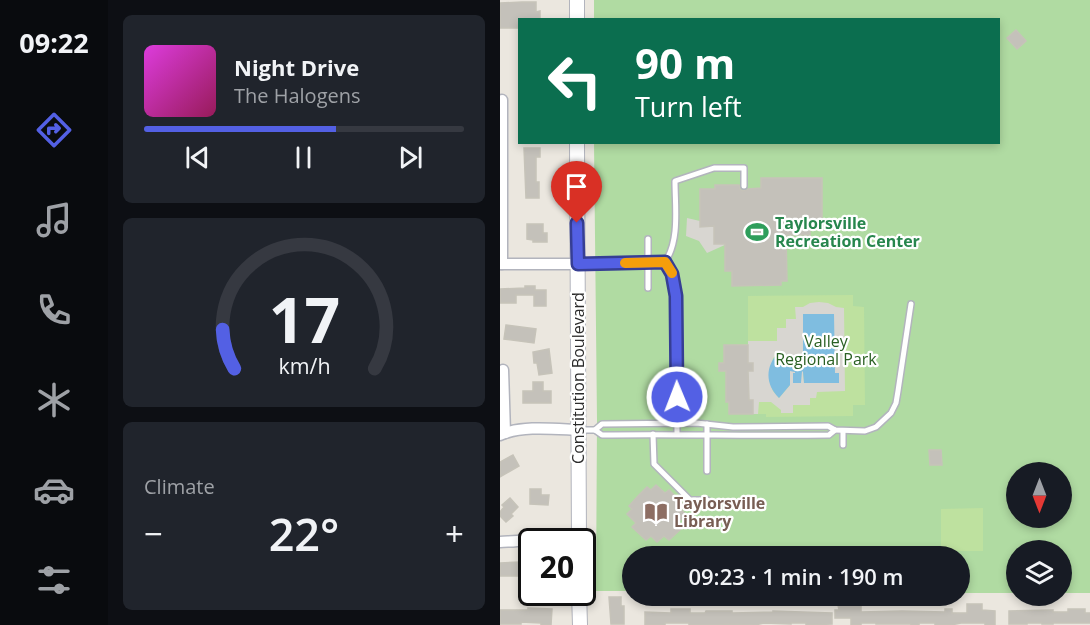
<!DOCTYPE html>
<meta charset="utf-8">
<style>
body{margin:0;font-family:"Open Sans",sans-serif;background:#20242c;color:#f1f3f6;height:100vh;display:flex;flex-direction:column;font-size:22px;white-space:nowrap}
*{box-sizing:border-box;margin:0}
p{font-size:20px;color:#9ea1a6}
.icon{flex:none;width:33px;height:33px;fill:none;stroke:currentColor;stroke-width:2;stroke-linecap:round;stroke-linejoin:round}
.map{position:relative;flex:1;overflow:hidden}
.details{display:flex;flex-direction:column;gap:15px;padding:15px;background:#0d0f14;width:392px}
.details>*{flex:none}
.banner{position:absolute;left:18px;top:18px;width:482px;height:126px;border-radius:0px;box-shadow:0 3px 9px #0003;background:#0b6e4f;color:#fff;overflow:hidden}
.needle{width:39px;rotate:180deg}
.controls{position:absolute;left:506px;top:462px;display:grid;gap:12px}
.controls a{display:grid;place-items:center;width:66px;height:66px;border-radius:50%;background:#171b24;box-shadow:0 3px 9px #0003;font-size:30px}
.speed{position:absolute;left:18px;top:528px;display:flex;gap:12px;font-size:30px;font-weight:700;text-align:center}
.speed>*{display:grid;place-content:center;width:78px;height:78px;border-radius:50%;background:#171b24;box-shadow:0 3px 9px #0003;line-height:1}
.speed .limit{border:3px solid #111;border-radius:9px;background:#fff;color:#111}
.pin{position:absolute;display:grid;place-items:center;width:51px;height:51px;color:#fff;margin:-62px -26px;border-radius:50% 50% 50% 0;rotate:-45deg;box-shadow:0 0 6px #0007}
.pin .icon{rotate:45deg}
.me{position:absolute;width:66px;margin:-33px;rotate:359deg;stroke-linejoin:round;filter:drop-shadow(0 0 4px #0008)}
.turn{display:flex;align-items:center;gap:21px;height:126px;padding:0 18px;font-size:27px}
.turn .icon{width:78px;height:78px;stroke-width:2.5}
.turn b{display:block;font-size:42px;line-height:51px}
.big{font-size:45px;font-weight:600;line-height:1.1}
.details .card{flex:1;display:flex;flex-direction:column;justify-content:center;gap:9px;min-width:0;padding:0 21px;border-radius:9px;background:#20242c}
.details .dial{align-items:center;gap:0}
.dial svg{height:156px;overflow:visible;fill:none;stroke:#363941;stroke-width:7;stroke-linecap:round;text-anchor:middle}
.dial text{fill:#f1f3f6;stroke:none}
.song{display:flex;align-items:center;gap:18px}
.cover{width:72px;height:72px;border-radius:9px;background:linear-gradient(135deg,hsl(300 70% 55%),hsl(330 70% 35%))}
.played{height:6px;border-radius:3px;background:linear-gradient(90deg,#5360e4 60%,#363941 60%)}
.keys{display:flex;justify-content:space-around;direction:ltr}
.heat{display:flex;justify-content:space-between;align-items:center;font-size:33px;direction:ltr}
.trip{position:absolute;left:122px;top:546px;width:348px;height:60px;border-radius:30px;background:#171b24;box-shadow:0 3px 9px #0003;font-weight:600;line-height:60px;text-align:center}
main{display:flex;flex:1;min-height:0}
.tab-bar{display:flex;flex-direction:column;width:108px;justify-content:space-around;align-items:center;background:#090b0e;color:#9ea1a6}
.tab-bar .icon{width:42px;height:42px}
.tab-bar .current{color:#5360e4}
.tab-bar b{font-size:27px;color:#f1f3f6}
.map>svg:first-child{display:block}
.green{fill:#b0dba2;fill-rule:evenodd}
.pitch{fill:#bee19f}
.plaza{fill:#d8d6d1;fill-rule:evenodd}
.water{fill:#7fbde0}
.building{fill:#c4c1ba;stroke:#c6c3b9;stroke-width:1.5}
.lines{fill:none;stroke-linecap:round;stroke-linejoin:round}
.service-casing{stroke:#b2b4bd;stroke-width:8}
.minor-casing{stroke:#b2b4bd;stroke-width:13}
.secondary-casing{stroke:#b2b4bd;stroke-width:16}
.service{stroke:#fff;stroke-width:5}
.minor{stroke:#fff;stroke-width:10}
.secondary{stroke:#fff;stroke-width:14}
.route-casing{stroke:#363e94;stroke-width:15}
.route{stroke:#5360e4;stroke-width:10}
.slow{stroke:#f59e0b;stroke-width:10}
.labels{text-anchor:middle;stroke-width:4.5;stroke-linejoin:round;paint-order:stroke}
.leisure-label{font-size:16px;font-weight:bold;fill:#27864d;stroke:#fff;text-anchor:start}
.park-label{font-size:16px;fill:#2a6023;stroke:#fff}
.street-label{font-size:16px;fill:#2b2b2b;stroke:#fff}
.education-label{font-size:16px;font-weight:bold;fill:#785e54;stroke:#fff;text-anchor:start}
</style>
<main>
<nav class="tab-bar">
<b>09:22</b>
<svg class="icon current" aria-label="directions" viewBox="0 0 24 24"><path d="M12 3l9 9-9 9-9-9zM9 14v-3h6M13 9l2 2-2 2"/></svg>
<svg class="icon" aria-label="music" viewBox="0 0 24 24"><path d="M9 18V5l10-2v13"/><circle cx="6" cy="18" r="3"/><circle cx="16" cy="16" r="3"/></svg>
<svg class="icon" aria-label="phone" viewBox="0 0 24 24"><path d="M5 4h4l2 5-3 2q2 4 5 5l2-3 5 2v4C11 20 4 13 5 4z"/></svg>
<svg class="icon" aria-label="climate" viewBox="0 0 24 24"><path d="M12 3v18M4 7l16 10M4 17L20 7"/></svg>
<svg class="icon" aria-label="car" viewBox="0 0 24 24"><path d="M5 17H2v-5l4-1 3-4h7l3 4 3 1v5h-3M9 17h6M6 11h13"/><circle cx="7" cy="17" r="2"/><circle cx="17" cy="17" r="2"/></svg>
<svg class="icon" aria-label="filters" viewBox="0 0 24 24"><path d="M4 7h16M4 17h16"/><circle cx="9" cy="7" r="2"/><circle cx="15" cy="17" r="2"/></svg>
</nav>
<section class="details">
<div class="card">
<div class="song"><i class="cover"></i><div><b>Night Drive</b><p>The Halogens</p></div></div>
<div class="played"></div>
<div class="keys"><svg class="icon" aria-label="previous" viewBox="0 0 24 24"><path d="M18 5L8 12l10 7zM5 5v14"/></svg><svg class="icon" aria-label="pause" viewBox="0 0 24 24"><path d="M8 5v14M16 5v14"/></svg><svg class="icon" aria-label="next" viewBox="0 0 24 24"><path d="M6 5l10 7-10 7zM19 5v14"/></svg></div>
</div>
<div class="card dial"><svg viewBox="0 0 100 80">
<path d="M14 69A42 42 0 1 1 86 69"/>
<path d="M14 69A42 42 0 0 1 8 49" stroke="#5360e4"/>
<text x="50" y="56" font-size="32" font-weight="700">17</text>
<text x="50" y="72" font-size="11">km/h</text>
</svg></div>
<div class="card"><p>Climate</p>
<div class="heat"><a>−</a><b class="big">22°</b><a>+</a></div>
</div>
</section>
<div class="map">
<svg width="591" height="625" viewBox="0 0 591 625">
<rect width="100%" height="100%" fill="#ebe7df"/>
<path class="green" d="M94,0H590V593H561V550H516V593H459V556H132V591H96L97,420L94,143L498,142V20H94ZM516,472H561V518H516Z"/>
<g class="pitch">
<polygon points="353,295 353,306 364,307 365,405 353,405 353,416 266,417 266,414 229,414 226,372 219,371 219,363 224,362 224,345 248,344 248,296"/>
<polygon points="483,508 483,551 441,551 441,509"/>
</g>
<g class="plaza">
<polygon points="187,218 200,221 200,227 214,226 214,236 225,237 225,243 214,244 227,244 207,253 199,241 186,236"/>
<path d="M319,302L328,303L336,307L344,308L345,391L317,392L316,398H310V405H293V413H281V410L271,402H259L258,414H253V401L249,400L248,371H253V363H248V341H277V328H286V319H296L295,307H303L310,303ZM279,352L290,367L303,366L335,373L304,383L303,371H301V383H293V374L295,373V371H290V385L279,398L273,391L269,380L273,358Z"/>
</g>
<path class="water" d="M303,314H334L335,373H339V383H304L303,372L302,371L301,383H293V373H295V372L290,371V385L279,398C265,384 265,366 279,352L290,367L303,366Z"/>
<g class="building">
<polygon points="22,2 36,2 36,12 40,11 40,20 20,20 20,28 0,28 0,3"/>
<polygon points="516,30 526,41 517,49 507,38"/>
<polygon points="24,148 40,148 40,157 36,157 36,182 39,182 39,198 26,198"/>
<polygon points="261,178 322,178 322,226 310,226 310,235 286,235 287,281 281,281 281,285 232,286 232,271 225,271 225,244 214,244 214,226 200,227 200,189 215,189 215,185 239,185 240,189 243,191 248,189 261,188"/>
<polygon points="27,224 43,224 43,233 47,233 47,242 33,242 33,240 27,239"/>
<polygon points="25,286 35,286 35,290 46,290 46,306 34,306 34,295 16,295 16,303 0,303 0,289 25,288"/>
<polygon points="6,325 36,329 34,343 4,339"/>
<polygon points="224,345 248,345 248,363 253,363 253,371 248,371 249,400 253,400 253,414 229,414 229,402 226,402 226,371 219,371 219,363 224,363"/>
<polygon points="49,349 52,373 39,375 37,363 34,363 33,352"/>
<polygon points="33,382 43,382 43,391 51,391 51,403 23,403 23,391 33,391"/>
<polygon points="429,450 441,450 442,465 430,465"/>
<polygon points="13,455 19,466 0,477 0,462"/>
<polygon points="156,485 165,493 169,490 183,504 179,507 186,515 178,522 183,527 169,540 164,536 157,542 151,536 146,540 132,527 136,523 127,514 132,509 129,506 138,496 147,487 151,490"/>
<polygon points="30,489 41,489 41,495 49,495 48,505 30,504"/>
<polygon points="10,498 18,507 11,514 13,516 6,522 0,516 0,512 4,507 2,505"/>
<polygon points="20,562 20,567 32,567 32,576 0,576 0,563"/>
<polygon points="109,597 121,597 121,606 124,606 124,624 111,624"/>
<polygon points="467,604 482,604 482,610 495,611 495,625 485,625 485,623 461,623 451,625 435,625 435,623 419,623 419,625 411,625 411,624 376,624 376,623 361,623 361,625 351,625 351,618 335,618 335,610 339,610 338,605 361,605 361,612 402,611 445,612 445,609 452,609 452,613 467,613"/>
<polygon points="28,608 52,609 51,625 41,625 41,623 21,622 21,624 0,624 0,610 28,610"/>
<polygon points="171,609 190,609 190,613 205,613 206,611 232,611 232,613 273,612 273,611 332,613 332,624 306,625 306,623 291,623 291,624 264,623 255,625 224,624 224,625 189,625 189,623 165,623 165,625 145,625 145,612 171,613"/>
<polygon points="568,609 585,609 585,613 591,613 591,623 553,623 553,624 542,624 542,623 527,623 527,624 509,624 509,611 553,610 553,612 568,612"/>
</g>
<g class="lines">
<g class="service-casing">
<g id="service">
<polyline points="148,239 148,288"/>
<polyline points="79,264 165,262"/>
<polyline points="207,424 207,471"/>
<path d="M79,430H95L102,435C177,434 253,436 329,435L335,430"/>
<polyline points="95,430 102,424 196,423 233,427 328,426 335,430 365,431 376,427 391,413 396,403 398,391 411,304"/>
<polyline points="343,431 343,445"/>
<polyline points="153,434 154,464 190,500 207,500"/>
<path d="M177,434L176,296L172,272L165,262C180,240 175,207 175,181L214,168H244V186"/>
</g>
</g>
<g class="minor-casing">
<g id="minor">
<polyline points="2,100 2,264"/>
<polyline points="0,264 78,264"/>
<polyline points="3,370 5,433"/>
<path d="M0,435C22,425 55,429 79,430"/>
<path d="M0,542C14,541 26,542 39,535"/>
</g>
</g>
<g class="secondary-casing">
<g id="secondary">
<polyline points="77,0 77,20"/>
<polyline points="77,142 79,542"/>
<polyline points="79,592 80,625"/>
</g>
</g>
<use href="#service" class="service"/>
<use href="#minor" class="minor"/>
<use href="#secondary" class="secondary"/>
</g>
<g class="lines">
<g class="route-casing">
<polyline id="route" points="77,223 78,264 165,262 172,274 176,296 177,397"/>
</g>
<use href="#route" class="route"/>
<polyline class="slow" points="125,263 165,262 172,273"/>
</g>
<defs>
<g id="stadium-bare" transform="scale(1.8)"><path d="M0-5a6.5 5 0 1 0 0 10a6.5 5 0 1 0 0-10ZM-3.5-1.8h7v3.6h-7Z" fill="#2e9e5b" stroke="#fff" stroke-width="2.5" paint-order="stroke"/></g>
<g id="library-bare" transform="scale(1.8)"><path d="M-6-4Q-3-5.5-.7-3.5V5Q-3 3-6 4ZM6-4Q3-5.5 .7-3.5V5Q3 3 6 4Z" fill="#8d6e63" stroke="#fff" stroke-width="2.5" paint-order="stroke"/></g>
</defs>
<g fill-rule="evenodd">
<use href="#stadium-bare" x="257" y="232"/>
<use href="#library-bare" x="156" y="512"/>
</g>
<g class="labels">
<g class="leisure-label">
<text x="275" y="229">Taylorsville<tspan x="275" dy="18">Recreation Center</tspan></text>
</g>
<g class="park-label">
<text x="326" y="347">Valley<tspan x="326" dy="18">Regional Park</tspan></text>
</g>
<g class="street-label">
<text transform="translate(78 378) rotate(-90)" y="6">Constitution Boulevard</text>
</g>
<g class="education-label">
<text x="174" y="509">Taylorsville<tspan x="174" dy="18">Library</tspan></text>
</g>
</g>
</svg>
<div class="controls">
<a><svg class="needle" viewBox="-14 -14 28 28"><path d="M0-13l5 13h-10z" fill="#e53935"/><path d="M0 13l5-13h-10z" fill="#9ea1a6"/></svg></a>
<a><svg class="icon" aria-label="layers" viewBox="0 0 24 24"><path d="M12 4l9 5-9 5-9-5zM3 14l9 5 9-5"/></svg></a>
</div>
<div class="speed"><div class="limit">20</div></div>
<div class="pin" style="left:77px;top:223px;background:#d93025"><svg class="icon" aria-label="arrive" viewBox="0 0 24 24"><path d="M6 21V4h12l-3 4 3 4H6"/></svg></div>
<svg class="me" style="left:177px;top:397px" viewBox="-20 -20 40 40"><circle r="17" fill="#5360e4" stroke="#fff" stroke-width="3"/><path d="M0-11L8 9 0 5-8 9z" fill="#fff"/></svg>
<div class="trip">09:23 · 1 min · 190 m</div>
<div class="banner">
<div class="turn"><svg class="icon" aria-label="left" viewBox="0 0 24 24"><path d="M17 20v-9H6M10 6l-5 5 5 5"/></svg><div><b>90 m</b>Turn left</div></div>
</div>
</div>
</main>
